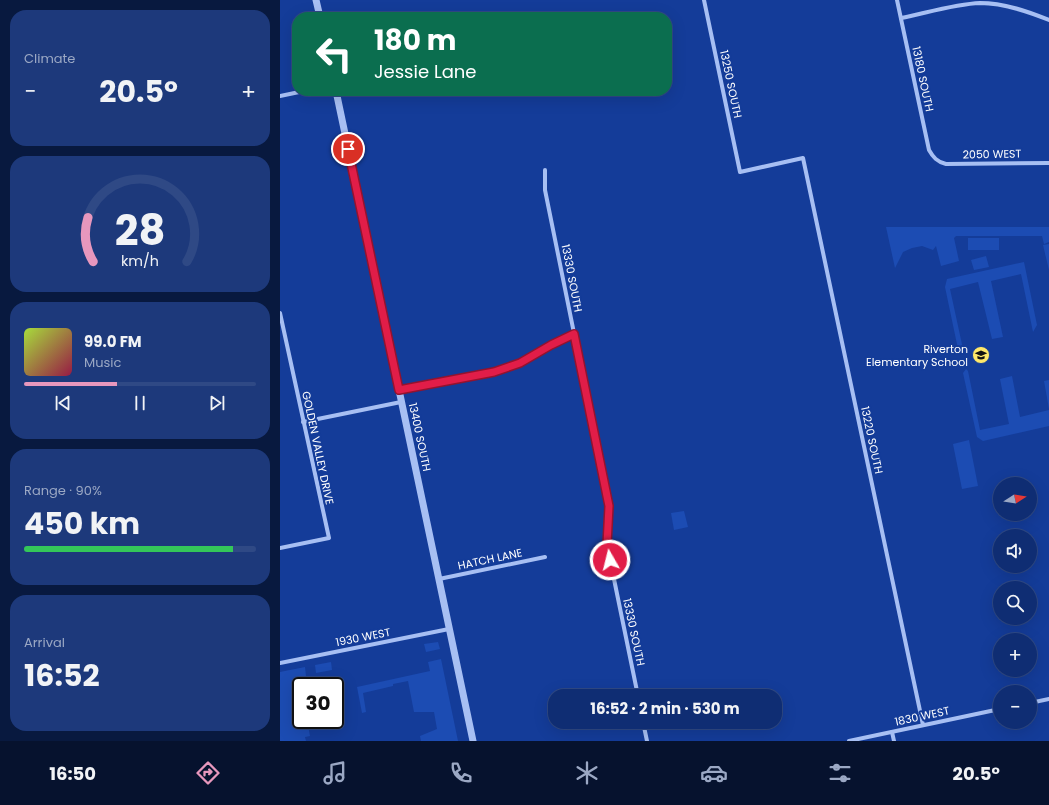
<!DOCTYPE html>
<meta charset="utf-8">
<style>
body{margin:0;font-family:Poppins,sans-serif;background:#1d397b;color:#f1f3f6;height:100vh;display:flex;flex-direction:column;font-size:15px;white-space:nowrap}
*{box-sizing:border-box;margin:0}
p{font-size:13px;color:#9ba8c4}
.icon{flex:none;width:22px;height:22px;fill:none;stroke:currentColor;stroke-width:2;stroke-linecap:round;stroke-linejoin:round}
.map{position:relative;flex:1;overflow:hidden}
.sheet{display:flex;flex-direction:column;gap:10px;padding:10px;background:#08193f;width:280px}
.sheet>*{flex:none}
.banner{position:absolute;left:12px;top:12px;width:380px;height:84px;border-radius:16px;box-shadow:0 4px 16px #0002,0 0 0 1px #2f4985;background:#0b6e4f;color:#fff;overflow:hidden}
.needle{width:26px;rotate:78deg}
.tools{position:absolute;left:713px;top:477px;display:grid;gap:8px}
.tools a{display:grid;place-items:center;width:44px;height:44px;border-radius:50%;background:#0f2d73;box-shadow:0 4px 16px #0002,0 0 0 1px #2f4985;font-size:20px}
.speed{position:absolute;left:12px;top:677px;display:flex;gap:8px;font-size:20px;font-weight:700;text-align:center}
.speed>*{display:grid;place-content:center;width:52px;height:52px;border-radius:50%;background:#0f2d73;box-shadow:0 4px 16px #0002,0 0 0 1px #2f4985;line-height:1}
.speed .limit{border:2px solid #111;border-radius:6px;background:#fff;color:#111}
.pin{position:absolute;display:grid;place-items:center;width:34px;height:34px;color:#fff;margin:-17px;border:2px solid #fff;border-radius:50%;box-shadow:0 1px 4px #0007}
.me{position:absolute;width:44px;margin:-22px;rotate:352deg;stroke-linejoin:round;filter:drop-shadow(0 0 3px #0008)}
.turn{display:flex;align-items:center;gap:14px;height:84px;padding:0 16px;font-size:18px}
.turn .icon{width:52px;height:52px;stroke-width:2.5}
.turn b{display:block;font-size:28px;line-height:34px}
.big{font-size:30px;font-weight:700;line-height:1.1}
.sheet .card{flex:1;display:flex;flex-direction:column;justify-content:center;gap:6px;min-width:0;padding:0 14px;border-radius:16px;background:#1d397b}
.sheet .dial{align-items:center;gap:0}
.dial svg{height:104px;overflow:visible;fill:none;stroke:#2f4985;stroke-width:7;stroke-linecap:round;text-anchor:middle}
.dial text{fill:#f1f3f6;stroke:none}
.song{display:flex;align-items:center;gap:12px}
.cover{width:48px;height:48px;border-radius:6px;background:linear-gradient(135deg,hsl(80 70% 55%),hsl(340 70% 35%))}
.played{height:4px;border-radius:2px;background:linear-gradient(90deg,#e797bd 40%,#2f4985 40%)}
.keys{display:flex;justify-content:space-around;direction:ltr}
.heat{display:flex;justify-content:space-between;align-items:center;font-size:22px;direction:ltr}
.charge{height:6px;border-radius:3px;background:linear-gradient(90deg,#34c759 90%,#2f4985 0)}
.trip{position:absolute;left:268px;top:689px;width:234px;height:40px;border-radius:16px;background:#0f2d73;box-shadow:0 4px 16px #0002,0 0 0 1px #2f4985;font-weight:700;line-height:40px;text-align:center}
.menu{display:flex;height:64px;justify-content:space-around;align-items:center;background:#06122e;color:#9ba8c4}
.menu .icon{width:28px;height:28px}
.menu .active{color:#e797bd}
.menu b{font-size:18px;color:#f1f3f6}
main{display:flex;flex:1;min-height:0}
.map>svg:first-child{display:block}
.green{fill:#1c4cb3}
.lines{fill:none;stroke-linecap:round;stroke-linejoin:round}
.minor{stroke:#a7bff3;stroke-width:4}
.tertiary{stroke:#a7bff3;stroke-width:7}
.route-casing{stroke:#92132f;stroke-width:10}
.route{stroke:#e11d48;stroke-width:7}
.labels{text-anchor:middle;stroke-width:4;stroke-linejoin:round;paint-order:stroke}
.street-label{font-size:11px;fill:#fff;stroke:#143c99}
.poi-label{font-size:11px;fill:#fff;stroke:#143c99;text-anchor:end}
</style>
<main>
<section class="sheet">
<div class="card"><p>Climate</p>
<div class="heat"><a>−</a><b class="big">20.5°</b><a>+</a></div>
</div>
<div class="card dial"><svg viewBox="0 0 100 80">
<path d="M14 69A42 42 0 1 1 86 69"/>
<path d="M14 69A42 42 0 0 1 10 35" stroke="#e797bd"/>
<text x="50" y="56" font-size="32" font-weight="700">28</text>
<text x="50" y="72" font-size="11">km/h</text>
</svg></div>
<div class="card">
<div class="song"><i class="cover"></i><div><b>99.0 FM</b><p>Music</p></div></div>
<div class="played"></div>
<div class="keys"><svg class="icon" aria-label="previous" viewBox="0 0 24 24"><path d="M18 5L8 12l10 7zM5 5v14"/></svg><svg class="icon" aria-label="pause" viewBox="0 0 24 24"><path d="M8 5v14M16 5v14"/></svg><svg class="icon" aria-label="next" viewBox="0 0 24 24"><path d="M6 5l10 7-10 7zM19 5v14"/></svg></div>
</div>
<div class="card"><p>Range · 90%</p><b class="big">450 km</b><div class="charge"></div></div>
<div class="card"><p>Arrival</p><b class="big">16:52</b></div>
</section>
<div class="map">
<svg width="769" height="741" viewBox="0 0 769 741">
<rect width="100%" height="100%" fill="#143c99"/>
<g class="green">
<polygon points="606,227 769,227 769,242 764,244 762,236 676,236 674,238 661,238 674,238 679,261 661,266 656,246 653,250 642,246 632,248 623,252 615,268"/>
<rect x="688" y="238" width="31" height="12"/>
<polygon points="769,244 769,270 763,245"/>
<polygon points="706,256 709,267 694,270 691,260"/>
<polygon points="744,262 757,325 753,332 741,274 711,281 723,337 712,339 698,282 670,289 683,349 681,351 678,349 665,287 667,279"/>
<polygon points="686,369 688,371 700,430 729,424 720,379 732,376 740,417 769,410 769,426 703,441 697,437 683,373"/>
<polygon points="769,380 769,409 764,381"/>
<polygon points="689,440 698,486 682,489 673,444"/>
<polygon points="404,511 408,527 394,530 391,513"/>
<polygon points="158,642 160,649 146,652 144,644"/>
<polygon points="161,659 178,741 141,741 140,736 157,729 154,712 134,712 128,681 113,684 113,686 83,693 86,712 82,713 77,687 150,671 148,662"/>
<polygon points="51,662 52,670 36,673 35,665"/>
<polygon points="25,667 26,676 18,678 21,693 21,720 27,720 30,736 25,737 26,741 0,741 0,672"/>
</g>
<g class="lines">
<g class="minor">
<polyline points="424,0 460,172 523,158 643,725"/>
<path d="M617,0L649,150C653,157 657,162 666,164L769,163"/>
<path d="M621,18C646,13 675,4 700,3C724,3 747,11 769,20"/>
<polyline points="0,96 24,91"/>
<polyline points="265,170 265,190 329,506 327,545 358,696"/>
<polyline points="0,313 49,538 0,548"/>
<polyline points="119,390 213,372 240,363 271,345 294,335"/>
<polyline points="23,422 121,402"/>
<polyline points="159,579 265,557"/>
<polyline points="0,663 169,629"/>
<polyline points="750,703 769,699"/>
<polyline points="363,722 367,741"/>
<polyline points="612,732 614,741"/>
<polyline points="569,741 720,709"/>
</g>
<g class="tertiary">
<polyline points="36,0 40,17"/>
<polyline points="56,91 193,741"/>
</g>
</g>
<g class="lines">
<g class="route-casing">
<polyline id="route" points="68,149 119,390 214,372 240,363 271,345 294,334 329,506 327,545 330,560"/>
</g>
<use href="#route" class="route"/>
</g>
<defs>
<g id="school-disc" transform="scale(0.9)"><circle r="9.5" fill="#ffe869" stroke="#143c99"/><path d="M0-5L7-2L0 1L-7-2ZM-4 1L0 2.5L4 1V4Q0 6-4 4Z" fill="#111"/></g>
</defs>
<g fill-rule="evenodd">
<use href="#school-disc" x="701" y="355"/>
</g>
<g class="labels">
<g class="street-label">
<text transform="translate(643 79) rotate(78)" y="4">13180 SOUTH</text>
<text transform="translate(451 84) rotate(78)" y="4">13250 SOUTH</text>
<text transform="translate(712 154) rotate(-1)" y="4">2050 WEST</text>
<text transform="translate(292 278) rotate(79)" y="4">13330 SOUTH</text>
<text transform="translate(140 437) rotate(78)" y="4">13400 SOUTH</text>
<text transform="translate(592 440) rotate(78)" y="4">13220 SOUTH</text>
<text transform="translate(38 448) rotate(78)" y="4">GOLDEN VALLEY DRIVE</text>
<text transform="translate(210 559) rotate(-12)" y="4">HATCH LANE</text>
<text transform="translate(354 632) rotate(78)" y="4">13330 SOUTH</text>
<text transform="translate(83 637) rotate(-11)" y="4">1930 WEST</text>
<text transform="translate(642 716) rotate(-12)" y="4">1830 WEST</text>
</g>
<g class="poi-label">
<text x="688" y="353">Riverton<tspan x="688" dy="13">Elementary School</tspan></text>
</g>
</g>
</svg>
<div class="tools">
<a><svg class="needle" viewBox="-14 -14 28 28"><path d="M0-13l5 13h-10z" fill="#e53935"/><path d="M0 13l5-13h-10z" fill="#9ba8c4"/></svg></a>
<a><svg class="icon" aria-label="sound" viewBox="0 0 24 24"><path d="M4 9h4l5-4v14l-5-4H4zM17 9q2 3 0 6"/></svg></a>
<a><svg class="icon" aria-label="search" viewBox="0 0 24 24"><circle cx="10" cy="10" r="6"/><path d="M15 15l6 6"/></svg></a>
<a>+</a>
<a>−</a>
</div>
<div class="speed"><div class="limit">30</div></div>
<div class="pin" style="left:68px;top:149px;background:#d93025"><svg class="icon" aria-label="arrive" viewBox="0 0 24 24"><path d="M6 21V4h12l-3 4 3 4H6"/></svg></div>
<svg class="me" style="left:330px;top:560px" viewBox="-20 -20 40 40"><circle r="17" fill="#e11d48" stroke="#fff" stroke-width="3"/><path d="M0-11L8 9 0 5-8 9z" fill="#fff"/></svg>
<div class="trip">16:52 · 2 min · 530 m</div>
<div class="banner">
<div class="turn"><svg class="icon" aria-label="left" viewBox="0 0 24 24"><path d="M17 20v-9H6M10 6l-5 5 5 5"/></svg><div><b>180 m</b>Jessie Lane</div></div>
</div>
</div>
</main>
<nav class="menu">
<b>16:50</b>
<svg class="icon active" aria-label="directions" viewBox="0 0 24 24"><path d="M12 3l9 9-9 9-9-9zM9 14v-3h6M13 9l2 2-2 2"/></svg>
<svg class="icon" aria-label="music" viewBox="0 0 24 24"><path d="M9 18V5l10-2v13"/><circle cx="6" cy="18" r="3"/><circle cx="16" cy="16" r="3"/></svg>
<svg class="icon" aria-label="phone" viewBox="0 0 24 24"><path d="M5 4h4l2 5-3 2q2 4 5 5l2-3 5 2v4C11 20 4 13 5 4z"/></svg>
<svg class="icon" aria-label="climate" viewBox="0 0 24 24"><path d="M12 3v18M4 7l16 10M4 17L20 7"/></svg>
<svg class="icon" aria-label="car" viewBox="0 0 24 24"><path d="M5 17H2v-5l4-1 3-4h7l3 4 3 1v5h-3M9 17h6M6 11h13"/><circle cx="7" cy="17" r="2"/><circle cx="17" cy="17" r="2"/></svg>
<svg class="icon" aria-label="filters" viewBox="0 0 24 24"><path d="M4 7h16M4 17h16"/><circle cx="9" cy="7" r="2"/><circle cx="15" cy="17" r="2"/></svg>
<b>20.5°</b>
</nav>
